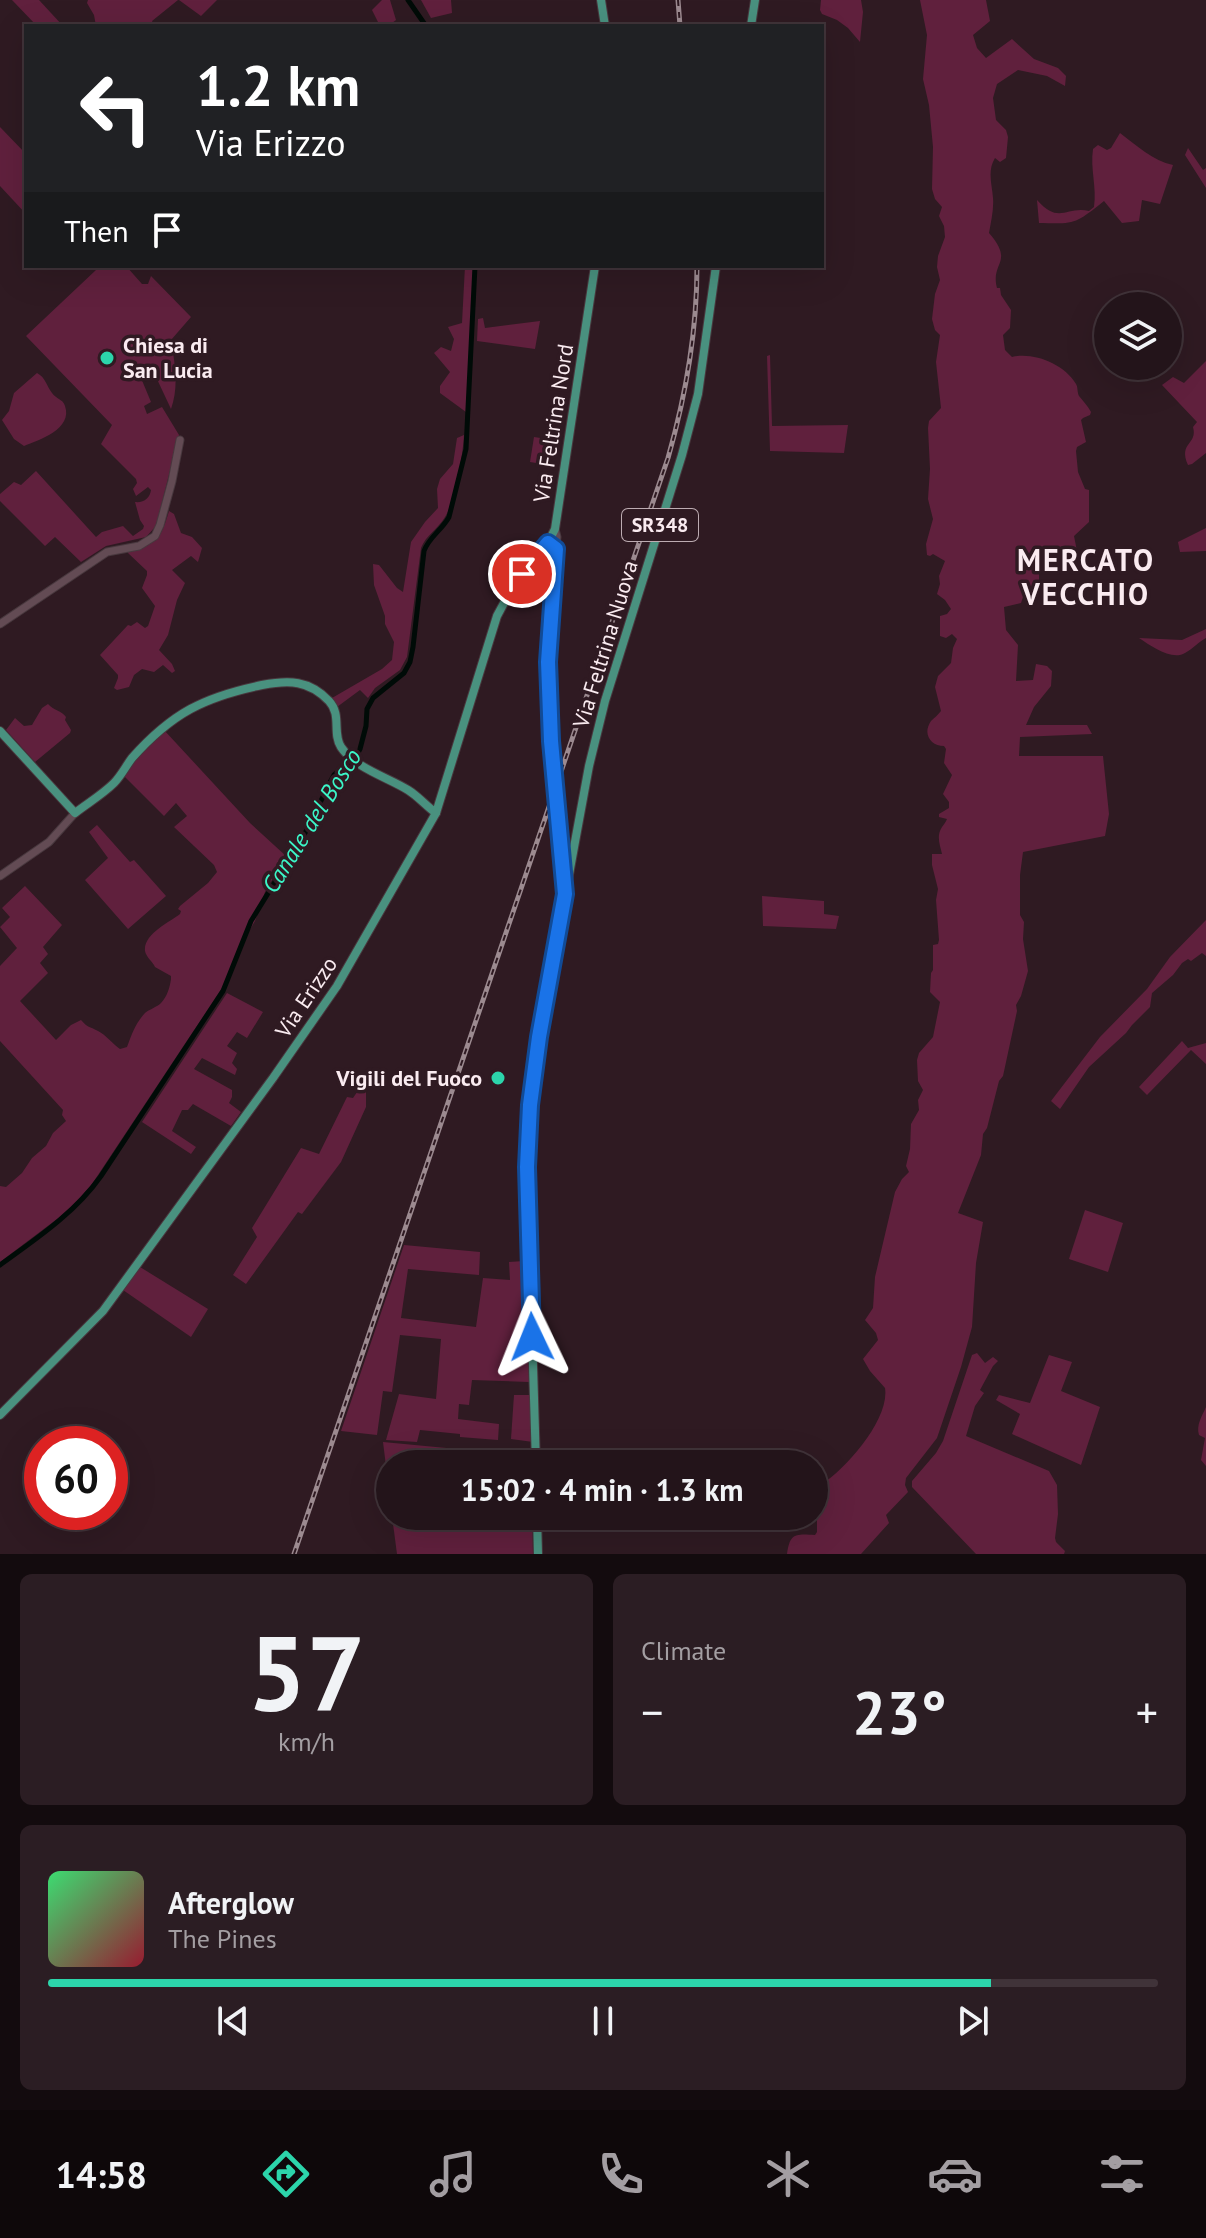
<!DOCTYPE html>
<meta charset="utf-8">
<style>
body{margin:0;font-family:"PT Sans",sans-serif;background:#2b1d23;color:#f1f3f6;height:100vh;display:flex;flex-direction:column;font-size:30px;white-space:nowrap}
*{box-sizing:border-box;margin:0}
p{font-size:26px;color:#a39ea2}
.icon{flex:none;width:44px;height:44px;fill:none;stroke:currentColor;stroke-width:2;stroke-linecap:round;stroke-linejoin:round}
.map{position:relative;height:1554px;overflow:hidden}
.details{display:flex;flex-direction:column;gap:20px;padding:20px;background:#130b0e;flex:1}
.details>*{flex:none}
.guide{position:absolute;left:24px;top:24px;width:800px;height:244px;border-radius:0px;box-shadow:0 8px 32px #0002,0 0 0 2px #403339;background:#202124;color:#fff;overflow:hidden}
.controls{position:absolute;left:1094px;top:292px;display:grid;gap:16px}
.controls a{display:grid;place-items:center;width:88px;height:88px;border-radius:50%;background:#23141a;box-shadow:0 8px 32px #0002,0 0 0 2px #403339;font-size:40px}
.speed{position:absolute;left:24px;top:1426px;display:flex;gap:16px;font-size:40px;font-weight:700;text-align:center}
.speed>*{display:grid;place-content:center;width:104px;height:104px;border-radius:50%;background:#23141a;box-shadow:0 8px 32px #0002,0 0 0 2px #403339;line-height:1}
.speed .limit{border:12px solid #d22;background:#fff;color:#111}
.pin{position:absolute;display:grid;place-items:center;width:68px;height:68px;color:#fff;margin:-34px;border:4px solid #fff;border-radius:50%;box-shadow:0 2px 8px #0007}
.me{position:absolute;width:88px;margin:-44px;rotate:358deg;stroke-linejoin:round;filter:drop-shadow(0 0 6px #0008)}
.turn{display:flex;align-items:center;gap:28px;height:168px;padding:0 40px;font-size:36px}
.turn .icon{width:104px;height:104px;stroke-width:2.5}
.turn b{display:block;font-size:56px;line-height:68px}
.then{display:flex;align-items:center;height:76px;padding:0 40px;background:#0003;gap:16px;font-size:30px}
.big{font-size:60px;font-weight:700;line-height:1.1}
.details .widget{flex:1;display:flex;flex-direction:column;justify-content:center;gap:12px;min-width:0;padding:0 28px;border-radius:12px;background:#2b1d23}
.details .dial{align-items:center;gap:0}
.dial b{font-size:104px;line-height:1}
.song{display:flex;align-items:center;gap:24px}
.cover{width:96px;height:96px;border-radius:12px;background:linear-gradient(135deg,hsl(140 70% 55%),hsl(350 70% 35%))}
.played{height:8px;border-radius:4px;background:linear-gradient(90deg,#2cd5ab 85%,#403339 85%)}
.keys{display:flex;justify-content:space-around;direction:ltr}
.heat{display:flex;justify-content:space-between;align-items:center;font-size:44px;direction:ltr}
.details .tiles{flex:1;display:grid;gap:20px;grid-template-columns:1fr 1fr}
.widget:last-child{grid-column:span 2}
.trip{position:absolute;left:376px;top:1450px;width:452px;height:80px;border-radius:40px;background:#23141a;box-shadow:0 8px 32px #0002,0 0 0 2px #403339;font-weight:700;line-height:80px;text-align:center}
.tabs{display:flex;height:128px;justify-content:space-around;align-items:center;background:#0e080a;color:#a39ea2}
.tabs .icon{width:56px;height:56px}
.tabs .on{color:#2cd5ab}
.tabs b{font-size:36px;color:#f1f3f6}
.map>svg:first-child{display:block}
.green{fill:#60203d}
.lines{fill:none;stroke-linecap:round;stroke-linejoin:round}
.canal{stroke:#000b07;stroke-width:5}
.minor-casing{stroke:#48383e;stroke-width:9}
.major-casing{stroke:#48383e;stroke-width:10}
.minor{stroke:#634b54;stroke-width:7}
.major{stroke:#49917f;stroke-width:8}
.rail-casing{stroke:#9c8a90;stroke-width:5}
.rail{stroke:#2f1a22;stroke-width:2;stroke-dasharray:6;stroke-linecap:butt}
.route-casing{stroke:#114b97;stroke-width:20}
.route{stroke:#1a73e8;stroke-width:14}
.poi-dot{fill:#2cd5ab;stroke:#2f1a22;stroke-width:3}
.labels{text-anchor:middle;stroke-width:7;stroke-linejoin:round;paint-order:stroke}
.shield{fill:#2f1a22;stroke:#bdacb2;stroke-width:2}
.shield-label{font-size:20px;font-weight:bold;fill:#faebf0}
.poi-label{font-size:22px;font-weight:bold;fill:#faebf0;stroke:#2f1a22;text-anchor:start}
.street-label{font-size:22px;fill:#faebf0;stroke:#2f1a22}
.water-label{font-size:24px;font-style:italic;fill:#3bf6c8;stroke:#2f1a22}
.district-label{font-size:30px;font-weight:bold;letter-spacing:2px;fill:#faebf0;stroke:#2f1a22}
</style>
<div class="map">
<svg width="1206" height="1554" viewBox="0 0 1206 1554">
<rect width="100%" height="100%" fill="#2f1a22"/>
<g class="green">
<polygon points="12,0 39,0 63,26 37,26"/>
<polygon points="88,0 178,0 152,21 154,26 96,26 94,15 87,3"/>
<polygon points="179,0 217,0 201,16"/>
<polygon points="382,0 390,0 396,20 388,26 380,26 372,10"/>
<polygon points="421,0 451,0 452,13 431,18"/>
<polygon points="821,0 861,0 863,12 860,42 848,28 837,20 822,14 820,10"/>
<path d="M920,0H986L990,21L973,35L977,48L986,58L1012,39L1034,59L1058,68L1066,76L1065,86L1047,76L1018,70L997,84L993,98L996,120L1006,130L1008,137L1006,158L1000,162L995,158C987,171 992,184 993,198C994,209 991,222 989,233C1015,263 990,262 997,288H1000L1001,295L1011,310L1010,328L1003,335L1005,350L1012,357C1034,352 1064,364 1076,384C1078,387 1077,392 1079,396C1083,401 1088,406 1091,412L1090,415L1083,418L1081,420L1086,442L1077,447L1076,451L1078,472L1085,489L1089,490V522L1074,536L1078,556L1039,568V589L1025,591L1021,603L1004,607L1006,630L1018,645L1016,681L1033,680L1036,664L1047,666L1052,671L1051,686L1034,707L1026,725H1087L1092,734L1020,737L1019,756H1103L1109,814L1105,836L1023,852L1020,875V915L1024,922L1023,939L1028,971L1021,996L1016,1005L1017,1011L1003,1076L999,1081L987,1128L983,1134L981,1155L958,1213L983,1222L976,1263L972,1327L961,1367L937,1438L906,1478L905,1485L908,1492L886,1515L889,1523L861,1554H787C790,1533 795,1534 815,1535L817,1532V1518L821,1508L822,1484C846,1469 890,1419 885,1388L870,1371L863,1359L878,1340L876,1333L865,1320L873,1308L875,1277L895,1192L902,1179L909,1172L906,1166L910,1149L911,1124L919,1110L918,1100L923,1090L918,1081L917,1060L919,1053L933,1037L940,1002L930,992L931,973L933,970V945L938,944L939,940L936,900L938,889L932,865V854H942C940,845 936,836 942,827C944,824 946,822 947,819L939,817V814L949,808V802L943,794L952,775L944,763L946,749L944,746C931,746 922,734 931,721C934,718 938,715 941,711L935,687L938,676L951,663L953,648L957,639L952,634L946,638L940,636V616L947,614L951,609L945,600L937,594L940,584L939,576L945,561L933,554L930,556L927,555L926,544L933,519L928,499L930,469L928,428L929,421L941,408L936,362L940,335L935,330L932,319L935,294L940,280L937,267L938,256L945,237L944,226L939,216L942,207L935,199L932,189L933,147L929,105L923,79L927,35Z"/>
<polygon points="0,127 26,154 26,214 0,186"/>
<path d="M1120,133C1136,145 1153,161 1173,165L1160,204L1142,200L1139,221L1122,223L1104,201C1075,224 1076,224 1039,223L1037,200C1059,225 1066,206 1089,211L1094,207C1097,187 1090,169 1093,149L1098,145L1107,150L1111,148Z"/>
<polygon points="1188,148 1203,170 1206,168 1206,188 1185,155"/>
<path d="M105,266H126L142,284H148L151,276L191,317L171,340C175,364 179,386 171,409L156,377L141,378L151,402L144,406L147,414L162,407L179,435L156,526L146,537L106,546L81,562L55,537L45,546L0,501V494L14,482L21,485L36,471L96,537L102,532L123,526L133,536L143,529L144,526L140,520L135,502C144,503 150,498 151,490L148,487L136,496L133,489L137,483L136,479L101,444L112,425L26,336L96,270H102Z"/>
<polygon points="465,266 474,266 466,412 440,393 440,386 450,372 434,353 441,347 451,351 454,339 448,327 462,323"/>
<polygon points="483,318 485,328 540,321 535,349 477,341 478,319"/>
<polygon points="770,355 772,426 848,425 844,453 770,451 767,356"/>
<path d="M1206,361V453L1192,464L1188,465C1178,442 1198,445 1193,427L1197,422L1162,385L1173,377L1184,383Z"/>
<path d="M37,373C46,378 46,385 52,393C56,399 63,399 65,406C73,429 39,440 24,446L14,439L2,420L9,411L14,393Z"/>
<path d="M464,435C463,455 455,501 445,517C438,529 426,535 421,548L407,657L400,670L375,688L368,698L360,690L337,707L332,698L382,669L392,660L394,642L385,624V616L374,585L373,564L379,565L397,588L403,592L411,542L425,522L438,508L437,489L440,479L453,464L457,438Z"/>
<polygon points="534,437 547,439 542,464 530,462"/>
<path d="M169,511L174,514L181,533L192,537L202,548L198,562L191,556L172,570L185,583L177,600L168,635L159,650L172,664L175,671L172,673L163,665L154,672L142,669L134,675L129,687L117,690L114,688L118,678V675L100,655L128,625L131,626L137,622L145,628L148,626L155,606L142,588L147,575V571L128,553V550C157,545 161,538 169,511Z"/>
<polygon points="1206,528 1206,551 1180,552 1178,542"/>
<path d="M1206,629V638C1198,642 1193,649 1185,653C1172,661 1151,646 1139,638L1182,640Z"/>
<path d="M48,704C53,710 62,711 66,717L65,720L71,730L70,733L35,762L6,730L15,718L24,726L32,725L42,708Z"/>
<path d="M164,730L250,823L286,856L265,892L255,921L239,948L224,985L92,1184L69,1210L0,1262V1186L6,1187L22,1173L32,1158L46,1146L53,1133L66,1121L62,1115L63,1110L0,1041V966L17,948L0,927L10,917L2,908L25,886L62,925L43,947L48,954L40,963L48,973L20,1001L56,1040L71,1025L81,1020C88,1028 89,1026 98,1031C106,1035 113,1044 120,1049L127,1047C132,1034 135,1024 145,1013C150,1009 157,1007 161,1003C167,997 170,987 171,979V976L155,967C153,962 146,957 145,951C143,934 170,922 180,914L181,911L178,909L180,906L208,883L217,872L214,865L174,827L187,816L176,803L164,816L122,774Z"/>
<polygon points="97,825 130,862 134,860 166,896 128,929 85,880 108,858 89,832"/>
<polygon points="762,896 824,901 824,914 839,916 836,929 763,926"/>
<polygon points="1206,920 1206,956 1202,953 1191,961 1188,959 1182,963 1173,975 1152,993 1150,1007 1132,1025 1126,1033 1089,1067 1060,1109 1051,1101 1100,1037 1147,989 1170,957"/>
<polygon points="227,993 263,1012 247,1038 237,1032 227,1046 237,1053 232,1063 237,1069 235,1075 202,1058 194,1069 232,1090 232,1097 229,1103 241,1112 231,1126 193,1104 188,1110 182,1110 172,1131 196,1147 191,1154 142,1122"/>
<polygon points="1182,1041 1188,1048 1206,1043 1206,1064 1191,1050 1147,1095 1139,1087"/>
<polygon points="366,1079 366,1107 341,1162 302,1214 298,1212 246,1284 233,1275 257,1237 252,1228 301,1148 319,1154 347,1097 353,1098"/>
<polygon points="1085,1210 1123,1223 1108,1272 1069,1259"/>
<polygon points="404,1245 480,1252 479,1275 408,1269 401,1318 476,1327 483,1278 510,1280 509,1262 524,1261 529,1382 472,1380 469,1405 459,1404 458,1419 499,1424 498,1440 460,1437 460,1434 420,1430 417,1442 386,1440 399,1394 436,1399 441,1339 400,1335 392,1392 383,1391 377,1435 341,1431"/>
<polygon points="140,1267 208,1309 191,1337 123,1290"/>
<polygon points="977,1353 985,1363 993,1357 998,1361 993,1366 980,1390 984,1393 975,1406 966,1436 1049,1471 1057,1485 1058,1514 1055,1538 1056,1542 1065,1551 1064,1554 976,1554 912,1487 912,1481 936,1453 943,1441 972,1355"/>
<polygon points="1049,1355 1072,1362 1061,1391 1100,1407 1081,1465 1012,1434 1020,1414 996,1400 999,1395 1030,1403"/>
<polygon points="514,1395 531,1395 533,1442 511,1439"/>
<path d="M1206,1407V1466L1201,1460L1205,1438L1199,1435C1196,1425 1202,1416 1206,1407Z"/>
<polygon points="383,1442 531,1456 531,1464 390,1464 390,1498"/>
<polygon points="392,1516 532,1516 533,1554 397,1554"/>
</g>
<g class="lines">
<g class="canal">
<polyline points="408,0 426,26"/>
<path d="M0,1265C36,1239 75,1213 101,1176L223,991L251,921L308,828L328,786L334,775L357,755L360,749L366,726L367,709L373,698L404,673L410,662L413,647L424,551C429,537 442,530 449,517L466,449L475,266"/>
</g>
<g class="minor-casing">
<g id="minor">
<polyline points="555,529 557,537 552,576 548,662 551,741 564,890"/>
<polyline points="0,624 107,552 139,546 155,536 160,525 172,481 180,440"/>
<polyline points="0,876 49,842 75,813"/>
</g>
</g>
<g class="major-casing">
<g id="major">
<polyline points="601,0 605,26"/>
<polyline points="751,26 755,0"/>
<path d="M0,731L75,813C88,803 103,794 114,783C121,776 126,766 132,758C172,713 204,697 262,685C289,680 309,680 329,701C342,715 332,733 341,747C355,768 387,777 408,790C418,796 426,806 436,813"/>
<polyline points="0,1415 103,1311 273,1078 337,986 436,813 497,616 517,579 548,543 555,529 595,266"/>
<polyline points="536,1464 527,1167 530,1105 539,1037 589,766 605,701 682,455 698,394 716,266"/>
<polyline points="537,1516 538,1554"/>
</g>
</g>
<use href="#minor" class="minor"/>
<use href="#major" class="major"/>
<g class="rail-casing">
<g id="rail">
<polyline points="678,0 680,26"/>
<path d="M294,1554L668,458C686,395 697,331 697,266"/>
</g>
</g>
<use href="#rail" class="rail"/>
</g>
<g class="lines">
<g class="route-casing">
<polyline id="route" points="522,574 548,543 556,549 548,662 551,741 565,894 539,1037 530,1105 527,1167 532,1337"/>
</g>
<use href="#route" class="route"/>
</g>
<g class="poi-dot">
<circle cx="107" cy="358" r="8"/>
<circle cx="498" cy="1078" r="8"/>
</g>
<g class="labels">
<rect class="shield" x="622" y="509" width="76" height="32" rx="6"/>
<g class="shield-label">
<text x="660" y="532">SR348</text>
</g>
<g class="poi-label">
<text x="123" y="353">Chiesa di<tspan x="123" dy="25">San Lucia</tspan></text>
<text x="482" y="1086" text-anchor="end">Vigili del Fuoco</text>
</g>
<g class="street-label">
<text transform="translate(553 423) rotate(-81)" y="8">Via Feltrina Nord</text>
<text transform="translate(605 644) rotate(-73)" y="8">Via Feltrina Nuova</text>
<text transform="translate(306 997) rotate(-56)" y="8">Via Erizzo</text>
</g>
<g class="water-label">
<text transform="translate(312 821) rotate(-58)" y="8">Canale del Bosco</text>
</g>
<g class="district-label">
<text x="1086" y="571">MERCATO<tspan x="1086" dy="34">VECCHIO</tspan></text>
</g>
</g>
</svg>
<div class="controls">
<a><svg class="icon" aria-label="layers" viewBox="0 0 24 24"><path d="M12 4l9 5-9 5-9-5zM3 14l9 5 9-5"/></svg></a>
</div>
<div class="speed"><div class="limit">60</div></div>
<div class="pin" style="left:522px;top:574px;background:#d93025"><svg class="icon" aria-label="arrive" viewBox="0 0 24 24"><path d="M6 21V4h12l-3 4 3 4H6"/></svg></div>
<svg class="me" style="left:532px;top:1337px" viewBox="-20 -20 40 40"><path d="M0-17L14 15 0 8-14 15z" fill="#1a73e8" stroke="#fff" stroke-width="4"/></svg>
<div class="trip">15:02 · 4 min · 1.3 km</div>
<div class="guide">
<div class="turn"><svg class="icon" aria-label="left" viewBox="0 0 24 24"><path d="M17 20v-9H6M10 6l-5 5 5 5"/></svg><div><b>1.2 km</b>Via Erizzo</div></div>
<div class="then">Then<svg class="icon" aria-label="arrive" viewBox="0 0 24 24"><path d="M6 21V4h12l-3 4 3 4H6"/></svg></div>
</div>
</div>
<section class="details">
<div class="tiles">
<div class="widget dial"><b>57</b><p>km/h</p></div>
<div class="widget"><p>Climate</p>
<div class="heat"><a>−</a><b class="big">23°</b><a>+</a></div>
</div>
<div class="widget">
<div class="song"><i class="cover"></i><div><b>Afterglow</b><p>The Pines</p></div></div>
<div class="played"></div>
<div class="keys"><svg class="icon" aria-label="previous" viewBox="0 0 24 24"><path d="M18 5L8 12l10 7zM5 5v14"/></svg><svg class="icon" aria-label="pause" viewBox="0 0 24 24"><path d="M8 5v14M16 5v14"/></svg><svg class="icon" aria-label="next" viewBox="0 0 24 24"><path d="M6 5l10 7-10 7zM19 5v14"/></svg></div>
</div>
</div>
</section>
<nav class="tabs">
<b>14:58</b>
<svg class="icon on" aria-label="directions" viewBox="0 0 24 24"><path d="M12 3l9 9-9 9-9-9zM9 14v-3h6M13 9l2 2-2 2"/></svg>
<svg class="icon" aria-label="music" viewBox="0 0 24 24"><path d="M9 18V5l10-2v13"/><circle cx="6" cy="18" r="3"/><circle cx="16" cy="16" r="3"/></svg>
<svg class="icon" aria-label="phone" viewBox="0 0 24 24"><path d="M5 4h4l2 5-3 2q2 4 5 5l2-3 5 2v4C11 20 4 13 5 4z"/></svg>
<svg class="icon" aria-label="climate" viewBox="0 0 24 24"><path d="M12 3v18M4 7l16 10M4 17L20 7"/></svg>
<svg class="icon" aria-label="car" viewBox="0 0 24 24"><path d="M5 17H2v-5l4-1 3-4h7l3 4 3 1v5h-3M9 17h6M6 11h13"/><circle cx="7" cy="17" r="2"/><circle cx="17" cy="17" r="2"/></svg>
<svg class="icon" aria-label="filters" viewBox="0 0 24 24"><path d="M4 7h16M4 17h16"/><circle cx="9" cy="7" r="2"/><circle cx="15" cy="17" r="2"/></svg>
</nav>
